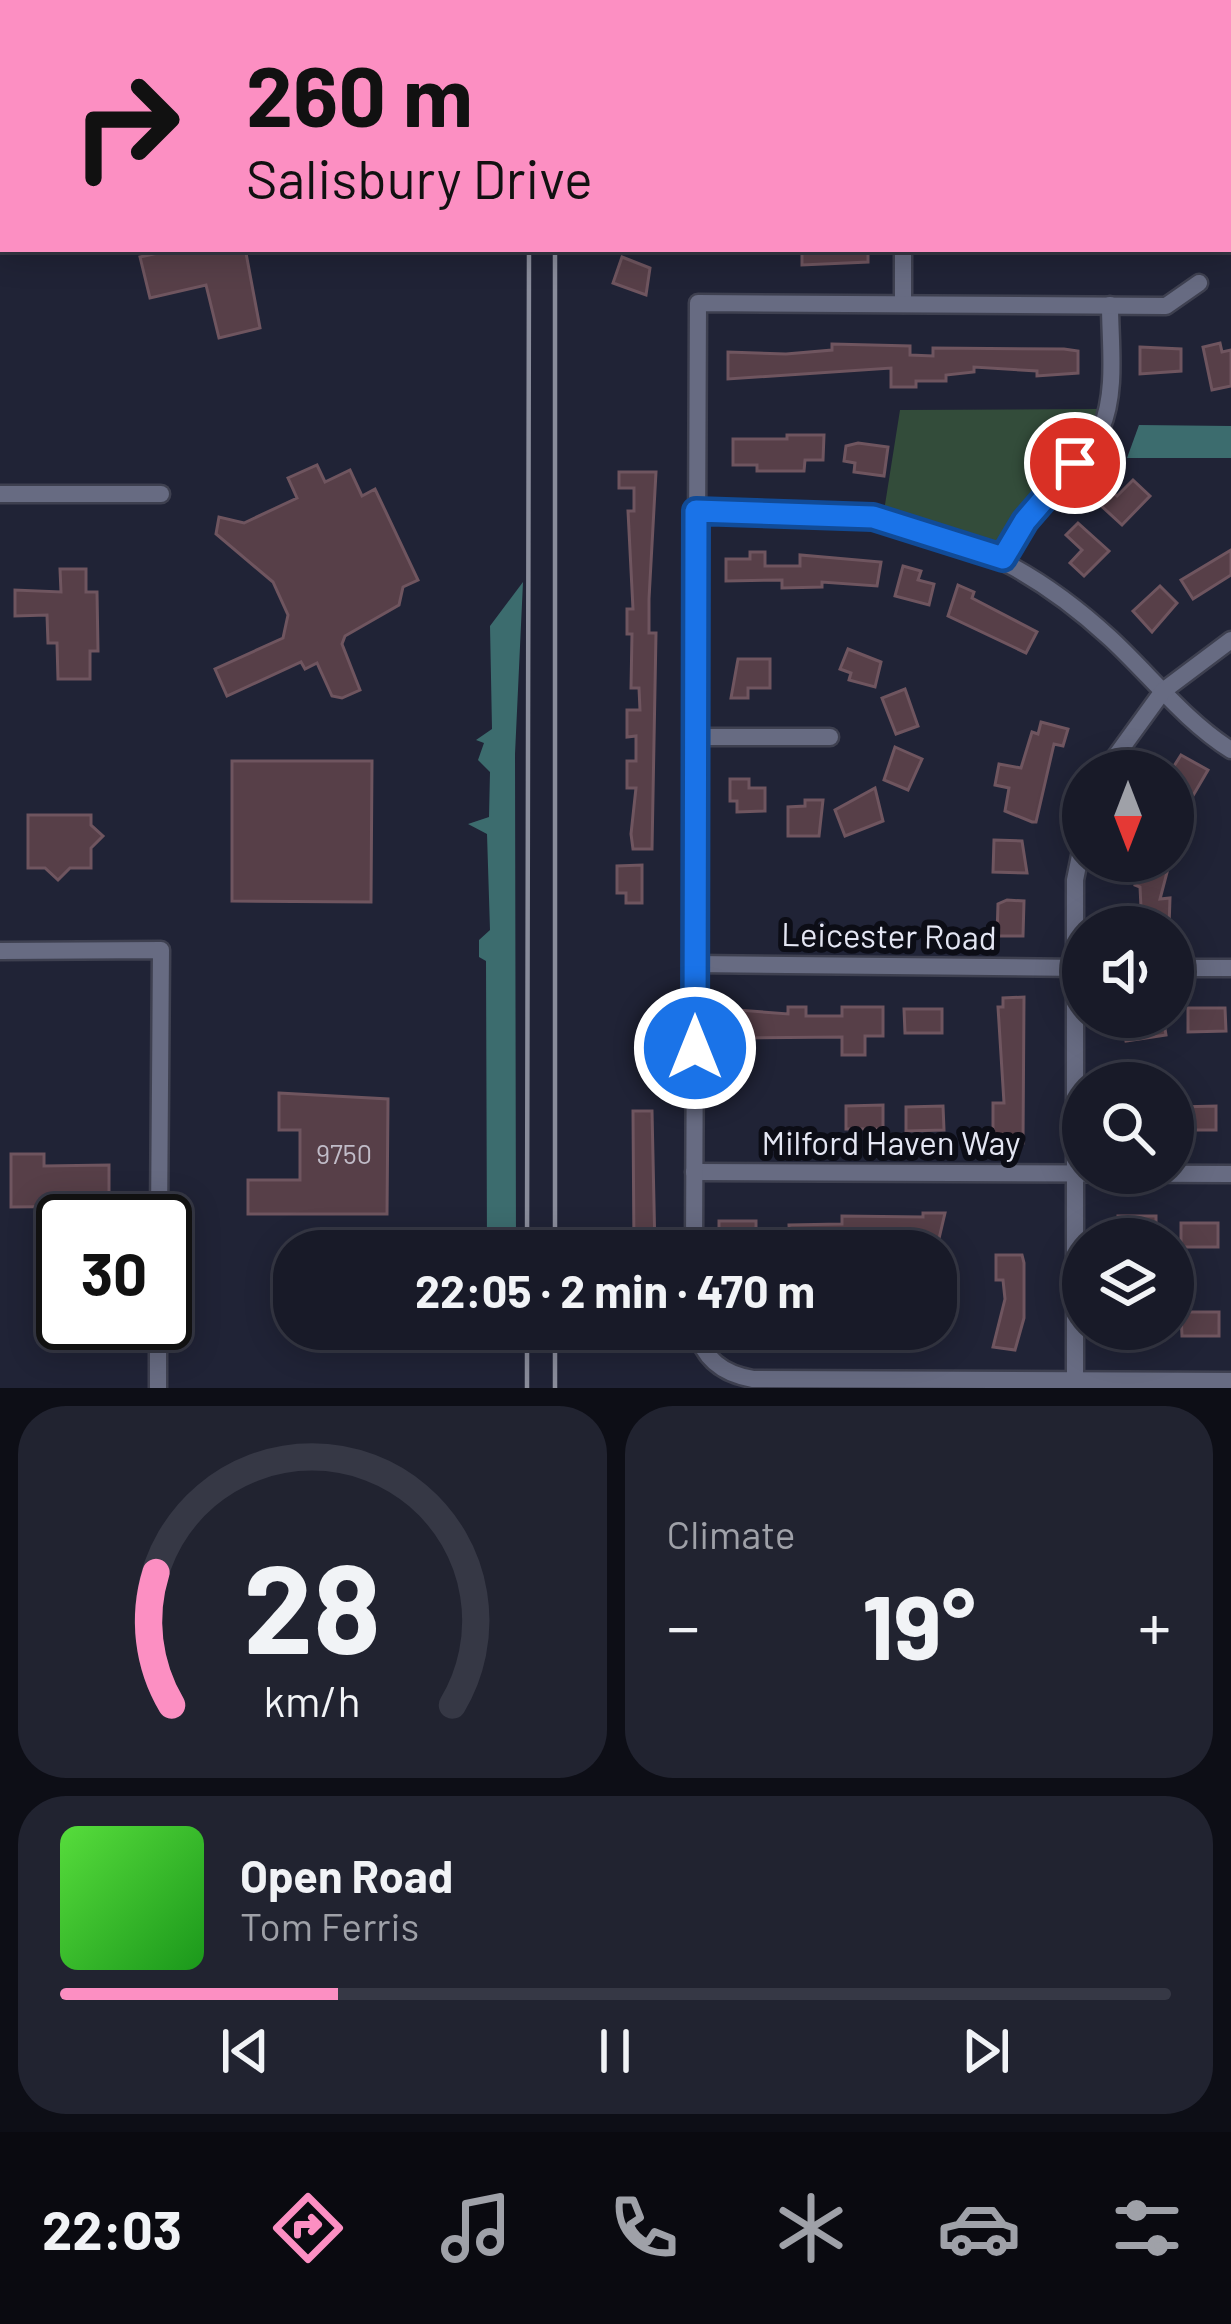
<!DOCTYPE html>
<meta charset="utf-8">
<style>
body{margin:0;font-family:Barlow,sans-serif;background:#212330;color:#f1f3f6;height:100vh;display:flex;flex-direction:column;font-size:45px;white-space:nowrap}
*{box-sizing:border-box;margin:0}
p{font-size:39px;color:#9fa1a8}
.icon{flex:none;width:66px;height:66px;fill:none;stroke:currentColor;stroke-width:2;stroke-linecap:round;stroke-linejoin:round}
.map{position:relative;height:1388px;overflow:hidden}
.panel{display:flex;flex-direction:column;gap:18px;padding:18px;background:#0d0e16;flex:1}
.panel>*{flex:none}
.guide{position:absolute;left:0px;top:0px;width:1233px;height:252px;box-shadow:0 6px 30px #0003,0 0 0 3px #363845;background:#fc8fc2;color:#111;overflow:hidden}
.needle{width:78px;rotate:180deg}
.tools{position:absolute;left:1062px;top:750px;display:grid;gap:24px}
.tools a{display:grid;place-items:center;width:132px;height:132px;border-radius:50%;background:#181a28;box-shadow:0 6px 30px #0003,0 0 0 3px #363845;font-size:60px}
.speed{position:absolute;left:36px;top:1194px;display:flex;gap:24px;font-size:60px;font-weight:700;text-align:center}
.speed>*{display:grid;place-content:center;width:156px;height:156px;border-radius:50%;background:#181a28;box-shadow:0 6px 30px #0003,0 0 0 3px #363845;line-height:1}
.speed .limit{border:6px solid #111;border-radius:18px;background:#fff;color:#111}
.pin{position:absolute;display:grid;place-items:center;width:102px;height:102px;color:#fff;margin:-51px;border:6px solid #fff;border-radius:50%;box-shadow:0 3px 12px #0007}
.me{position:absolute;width:132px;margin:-66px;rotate:0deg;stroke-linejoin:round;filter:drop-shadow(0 0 9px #0008)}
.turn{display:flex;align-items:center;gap:42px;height:252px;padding:0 48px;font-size:54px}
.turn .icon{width:156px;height:156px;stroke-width:2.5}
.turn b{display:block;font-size:84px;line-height:102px}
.big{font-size:90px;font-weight:700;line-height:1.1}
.panel .widget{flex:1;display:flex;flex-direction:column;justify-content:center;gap:18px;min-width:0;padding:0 42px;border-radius:48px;background:#212330}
.panel .dial{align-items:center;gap:0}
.dial svg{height:312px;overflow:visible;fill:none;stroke:#363845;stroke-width:7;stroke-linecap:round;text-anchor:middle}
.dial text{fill:#f1f3f6;stroke:none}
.song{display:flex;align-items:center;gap:36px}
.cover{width:144px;height:144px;border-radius:18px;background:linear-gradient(135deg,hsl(110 70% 55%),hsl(120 70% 35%))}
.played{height:12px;border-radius:6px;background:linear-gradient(90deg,#fc8fc2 25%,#363845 25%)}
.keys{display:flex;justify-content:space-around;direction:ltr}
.heat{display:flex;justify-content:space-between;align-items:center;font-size:66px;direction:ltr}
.panel .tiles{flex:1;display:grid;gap:18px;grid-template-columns:1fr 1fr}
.widget:last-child{grid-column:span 2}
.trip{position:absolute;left:273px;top:1230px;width:684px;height:120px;border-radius:48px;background:#181a28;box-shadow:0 6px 30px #0003,0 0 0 3px #363845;font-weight:700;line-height:120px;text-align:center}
.tabs{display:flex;height:192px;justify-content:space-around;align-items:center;background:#0a0a10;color:#9fa1a8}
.tabs .icon{width:84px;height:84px}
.tabs .current{color:#fc8fc2}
.tabs b{font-size:54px;color:#f1f3f6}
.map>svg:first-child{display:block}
.green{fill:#334c3a}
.water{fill:#3c6c6e}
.building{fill:#573f48;stroke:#6f555f;stroke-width:3}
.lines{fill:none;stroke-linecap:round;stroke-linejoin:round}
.minor-casing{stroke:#3e4050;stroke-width:21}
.minor{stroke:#676b82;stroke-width:16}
.rail{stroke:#898c9b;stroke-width:4.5}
.route-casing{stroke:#114b97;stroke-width:30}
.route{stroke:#1a73e8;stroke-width:21}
.labels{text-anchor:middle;stroke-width:12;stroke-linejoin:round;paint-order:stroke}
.number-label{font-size:27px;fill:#c1bcc8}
.street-label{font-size:33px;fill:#e4e6f3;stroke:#0c0d16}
</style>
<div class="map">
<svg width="1231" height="1388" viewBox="0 0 1231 1388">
<rect width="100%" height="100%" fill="#202336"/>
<path class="green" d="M1098,409C1079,462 1028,501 998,547L884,511L900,410Z"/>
<g class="water">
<polygon points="1139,425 1231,426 1231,458 1127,458"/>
<polygon points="523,582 515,754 516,1251 487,1251 486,961 479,957 479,940 490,930 487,834 468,824 489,817 490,772 478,760 484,743 476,740 492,729 490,626"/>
</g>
<g class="building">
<polygon points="152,249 246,253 260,328 219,338 206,285 150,298 140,257 154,254"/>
<polygon points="802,249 868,249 868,262 802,265"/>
<polygon points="622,257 650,268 646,295 613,283"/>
<polygon points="1220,343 1222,352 1231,350 1231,386 1212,390 1203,347"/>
<polygon points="832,344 910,346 910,355 933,356 933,348 1064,349 1078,351 1078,373 1037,376 1037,371 974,367 974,372 946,375 946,381 916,381 916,387 891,387 891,368 728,379 728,352 786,354 832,350"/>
<polygon points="1140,347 1181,349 1181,371 1140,374"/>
<polygon points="787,435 824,435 823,460 805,460 804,471 757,471 757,465 733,465 733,439 787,439"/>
<polygon points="858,443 888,447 884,476 854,472 855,463 844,461 846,446"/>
<polygon points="317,465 325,482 350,470 362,496 375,489 418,580 403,587 399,605 345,636 342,644 360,690 342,698 332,696 317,663 305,669 301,662 227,696 215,669 283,638 288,615 273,582 216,534 219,517 244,523 297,498 288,478"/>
<polygon points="619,472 656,472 649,599 649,633 656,633 652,849 633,849 631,834 636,788 627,788 627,761 636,761 636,736 627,737 627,710 640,710 639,688 631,688 632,634 627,634 627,609 633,609 628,511 634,511 634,488 619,488"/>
<polygon points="1133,480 1150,496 1122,525 1097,502 1109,489 1117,496"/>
<polygon points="1078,523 1109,551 1084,576 1070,563 1082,550 1066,535"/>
<polygon points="1231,550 1231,575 1193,599 1181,580"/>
<polygon points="750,552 765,552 765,566 800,566 800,555 881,562 877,586 822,582 822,587 782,588 782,580 726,581 726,559 750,559"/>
<polygon points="903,566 921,571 918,580 934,584 929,605 895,596"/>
<polygon points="60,569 86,569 86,592 97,592 98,651 90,651 90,679 58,679 57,643 48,643 47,615 15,616 15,590 61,592"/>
<polygon points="958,585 974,592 972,598 1037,632 1026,653 948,616"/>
<polygon points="1160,586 1177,603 1152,632 1133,611"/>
<polygon points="848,649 881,662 875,687 849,680 851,673 840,669"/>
<polygon points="738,659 770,659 770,688 748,688 748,698 731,698"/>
<polygon points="905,689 918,726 896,734 882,698"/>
<polygon points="1041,722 1068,729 1063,746 1054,744 1036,822 1032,822 1005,811 1009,788 995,785 999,764 1021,768 1032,732 1038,734"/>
<polygon points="895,747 922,759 908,790 884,780"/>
<polygon points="1181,755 1208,770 1188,804 1182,800 1173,822 1174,766"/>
<polygon points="232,761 372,761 371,902 232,901"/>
<polygon points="730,779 749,779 749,788 765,788 765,811 737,812 737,801 730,801"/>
<polygon points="875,788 883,821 845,836 835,810"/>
<polygon points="805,800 823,800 819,836 788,836 788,807 805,806"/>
<polygon points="28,815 91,815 91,825 103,836 91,848 91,868 70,868 58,880 45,868 28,868"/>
<polygon points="994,840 1022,841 1027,873 993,872"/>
<polygon points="1141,861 1170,861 1160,899 1170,898 1169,927 1142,927 1140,887 1135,885"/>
<polygon points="642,865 642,903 626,903 626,893 617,893 617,866"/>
<polygon points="1007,900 1024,901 1023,936 997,936 998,904"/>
<polygon points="1024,997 1023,1143 1006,1143 1006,1137 993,1137 993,1103 1004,1103 998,1007 1003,1007 1003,998"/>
<polygon points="788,1007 806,1007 806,1016 842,1016 842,1007 883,1007 883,1036 865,1036 865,1055 842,1055 842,1037 733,1038 733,1027 725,1027 725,1009 788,1014"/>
<polygon points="1188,1008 1225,1008 1226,1031 1188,1032"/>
<polygon points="904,1009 942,1009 942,1033 905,1033"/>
<polygon points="1122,1017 1163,1017 1166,1035 1126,1041"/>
<polygon points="279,1093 388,1099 387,1214 248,1214 248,1180 300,1180 300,1130 279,1130"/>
<polygon points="883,1105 883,1129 846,1129 846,1106"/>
<polygon points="943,1106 944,1130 906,1131 906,1107"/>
<polygon points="1216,1106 1216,1130 1178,1130 1178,1107"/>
<polygon points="633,1111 652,1111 655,1251 634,1251"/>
<polygon points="11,1154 44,1154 44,1166 109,1165 109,1206 11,1207"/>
<polygon points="923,1213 945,1213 937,1247 898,1247 898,1239 827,1240 827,1248 790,1249 789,1225 842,1224 842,1216 923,1217"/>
<rect x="1118" y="1216" width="38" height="23"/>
<polygon points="719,1221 756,1221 756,1244 719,1245"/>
<rect x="1181" y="1223" width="37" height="24"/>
<polygon points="996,1255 1022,1255 1024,1263 1024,1318 1015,1350 993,1347 1005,1299 1003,1280 996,1280"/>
<polygon points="1181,1312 1219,1312 1219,1336 1182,1336"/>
</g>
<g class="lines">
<g class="minor-casing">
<g id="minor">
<polyline points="700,3 700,0"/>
<polyline points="905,3 905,0"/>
<polyline points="903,304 903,249"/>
<polyline points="0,494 161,494"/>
<path d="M696,511C868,514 977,516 1110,638C1150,675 1185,721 1231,750"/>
<path d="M1003,558C1029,514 1081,473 1101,429C1117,392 1110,344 1110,305"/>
<polyline points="696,737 830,737"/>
<polyline points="1105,771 1163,691 1231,640"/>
<polyline points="0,951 161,950 159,1221"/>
<polyline points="695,964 1083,968"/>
<polyline points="1173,968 1231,968"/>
<polyline points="694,1172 1231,1174"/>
<polyline points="694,1251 698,303 1166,306 1199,283"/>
<path d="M696,1329C703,1359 723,1374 753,1379L1231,1381"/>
<polyline points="158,1388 158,1323"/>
<polyline points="1075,1388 1075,880 1083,841"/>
</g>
</g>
<use href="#minor" class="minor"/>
<g class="rail">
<polyline points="555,0 555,3"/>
<polyline points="529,3 529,0"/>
<polyline points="555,249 555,1251"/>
<polyline points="527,1251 529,249"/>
<polyline points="555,1329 555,1388"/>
<polyline points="527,1388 527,1329"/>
</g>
</g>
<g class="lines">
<g class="route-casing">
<polyline id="route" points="695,1048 696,511 873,517 1003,558 1025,521 1075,463"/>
</g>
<use href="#route" class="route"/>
</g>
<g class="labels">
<g class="number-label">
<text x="344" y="1164">9750</text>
</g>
<g class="street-label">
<text transform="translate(889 936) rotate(1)" y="12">Leicester Road</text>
<text x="891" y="1155">Milford Haven Way</text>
</g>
</g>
</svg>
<div class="tools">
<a><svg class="needle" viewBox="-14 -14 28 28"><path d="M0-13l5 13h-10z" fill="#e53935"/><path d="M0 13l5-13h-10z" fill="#9fa1a8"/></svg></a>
<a><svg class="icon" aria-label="sound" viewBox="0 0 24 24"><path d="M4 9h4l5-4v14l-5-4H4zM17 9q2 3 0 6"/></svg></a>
<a><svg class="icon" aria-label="search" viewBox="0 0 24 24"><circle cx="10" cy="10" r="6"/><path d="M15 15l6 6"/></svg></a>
<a><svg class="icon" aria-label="layers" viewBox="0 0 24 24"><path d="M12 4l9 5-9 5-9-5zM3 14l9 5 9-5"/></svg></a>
</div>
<div class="speed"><div class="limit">30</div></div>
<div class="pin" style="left:1075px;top:463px;background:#d93025"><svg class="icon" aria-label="arrive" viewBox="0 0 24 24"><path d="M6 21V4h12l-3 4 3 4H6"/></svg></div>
<svg class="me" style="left:695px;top:1048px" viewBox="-20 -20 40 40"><circle r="17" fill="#1a73e8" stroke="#fff" stroke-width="3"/><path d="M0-11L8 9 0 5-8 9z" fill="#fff"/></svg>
<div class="trip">22:05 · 2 min · 470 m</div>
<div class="guide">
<div class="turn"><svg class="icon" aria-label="right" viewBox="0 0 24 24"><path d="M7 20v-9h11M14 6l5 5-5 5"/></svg><div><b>260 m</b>Salisbury Drive</div></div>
</div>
</div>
<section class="panel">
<div class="tiles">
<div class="widget dial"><svg viewBox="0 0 100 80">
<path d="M14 69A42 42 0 1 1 86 69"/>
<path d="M14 69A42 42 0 0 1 10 35" stroke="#fc8fc2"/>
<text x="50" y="56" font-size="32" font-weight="700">28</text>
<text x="50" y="72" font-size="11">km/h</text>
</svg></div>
<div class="widget"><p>Climate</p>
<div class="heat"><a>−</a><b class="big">19°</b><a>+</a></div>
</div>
<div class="widget">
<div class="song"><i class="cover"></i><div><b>Open Road</b><p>Tom Ferris</p></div></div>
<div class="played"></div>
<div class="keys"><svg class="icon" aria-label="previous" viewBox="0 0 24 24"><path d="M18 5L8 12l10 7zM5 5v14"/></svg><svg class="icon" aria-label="pause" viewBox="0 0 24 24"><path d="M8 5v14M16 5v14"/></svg><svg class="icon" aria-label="next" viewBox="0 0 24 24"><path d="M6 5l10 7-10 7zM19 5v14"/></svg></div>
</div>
</div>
</section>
<nav class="tabs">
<b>22:03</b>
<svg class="icon current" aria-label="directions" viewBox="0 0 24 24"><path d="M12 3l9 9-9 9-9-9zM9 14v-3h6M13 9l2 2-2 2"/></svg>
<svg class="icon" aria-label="music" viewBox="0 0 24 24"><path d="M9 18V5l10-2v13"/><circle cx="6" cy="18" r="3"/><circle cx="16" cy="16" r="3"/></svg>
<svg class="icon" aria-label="phone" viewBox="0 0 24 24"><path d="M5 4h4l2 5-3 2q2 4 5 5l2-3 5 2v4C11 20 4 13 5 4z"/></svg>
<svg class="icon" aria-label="climate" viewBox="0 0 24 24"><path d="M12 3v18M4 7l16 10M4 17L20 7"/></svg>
<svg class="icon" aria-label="car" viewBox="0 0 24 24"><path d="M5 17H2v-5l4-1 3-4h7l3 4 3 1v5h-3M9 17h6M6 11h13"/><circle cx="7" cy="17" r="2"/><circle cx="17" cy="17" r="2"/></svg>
<svg class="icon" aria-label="filters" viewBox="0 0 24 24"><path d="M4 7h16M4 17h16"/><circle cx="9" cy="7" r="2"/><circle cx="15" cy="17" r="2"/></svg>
</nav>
